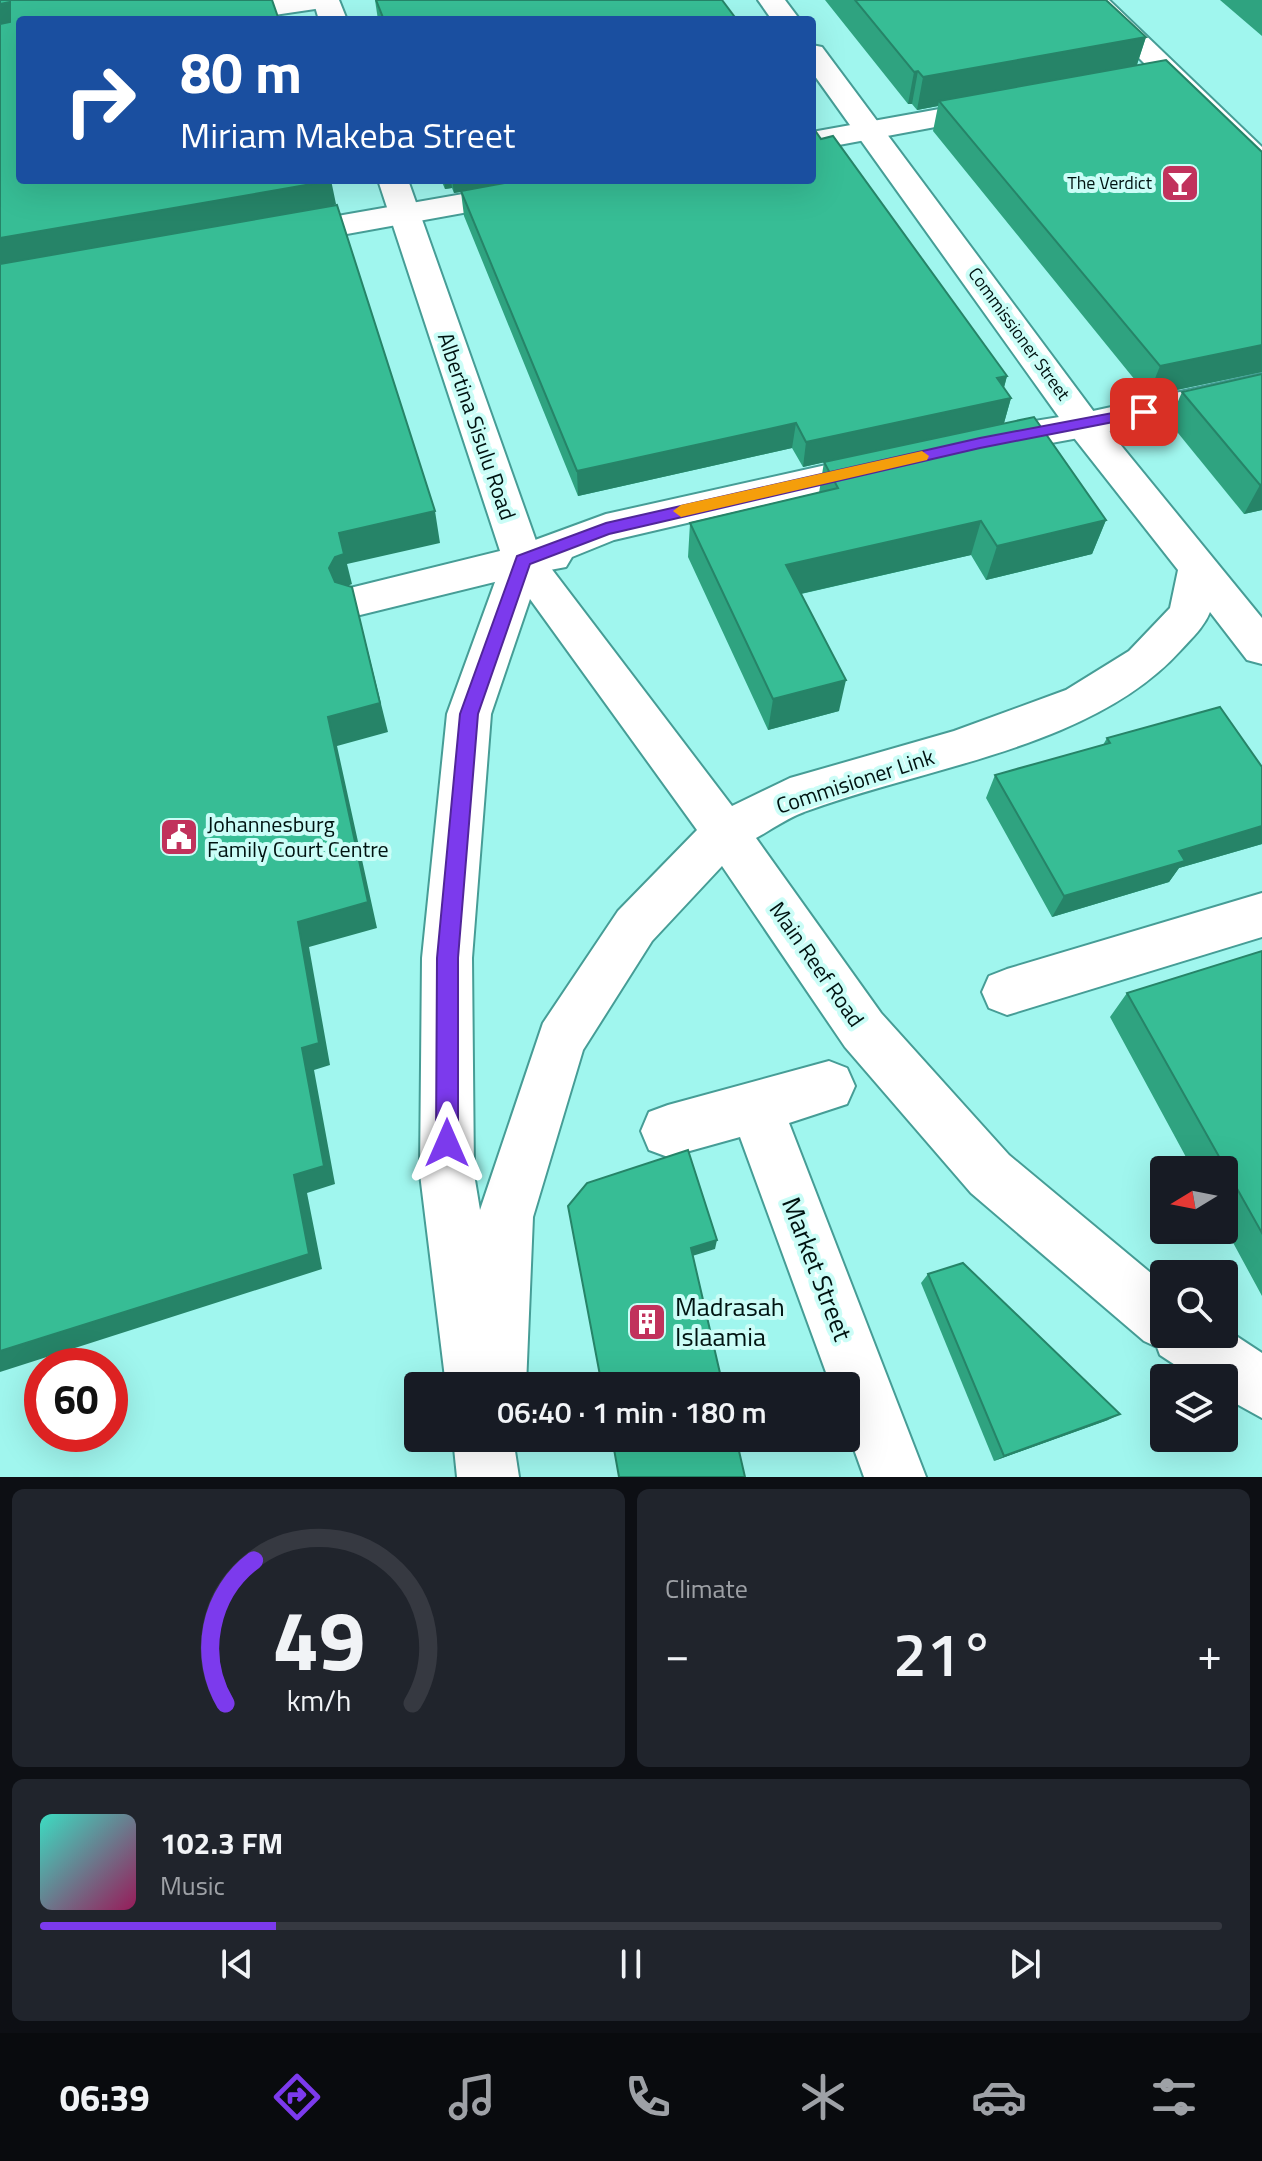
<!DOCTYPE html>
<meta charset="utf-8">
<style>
body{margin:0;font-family:"Titillium Web",sans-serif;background:#20242c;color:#f1f3f6;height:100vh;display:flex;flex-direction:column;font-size:30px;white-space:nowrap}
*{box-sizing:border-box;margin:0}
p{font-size:26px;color:#9ea1a6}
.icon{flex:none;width:44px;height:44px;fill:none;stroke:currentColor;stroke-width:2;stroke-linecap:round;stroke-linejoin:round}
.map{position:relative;height:1477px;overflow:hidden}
.sheet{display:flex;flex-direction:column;gap:12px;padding:12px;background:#0d0f14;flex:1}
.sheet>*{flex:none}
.top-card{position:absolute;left:16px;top:16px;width:800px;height:168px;border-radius:8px;box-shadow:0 8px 32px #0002;background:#1a4fa0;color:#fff;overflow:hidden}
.needle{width:52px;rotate:260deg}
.controls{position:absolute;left:1150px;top:1156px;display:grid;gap:16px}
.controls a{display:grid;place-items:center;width:88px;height:88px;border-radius:8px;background:#171b24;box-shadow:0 8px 32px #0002;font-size:40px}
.speed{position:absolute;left:24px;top:1348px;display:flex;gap:16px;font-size:40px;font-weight:700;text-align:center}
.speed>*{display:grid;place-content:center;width:104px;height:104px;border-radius:50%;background:#171b24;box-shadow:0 8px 32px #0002;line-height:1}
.speed .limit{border:12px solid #d22;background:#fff;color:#111}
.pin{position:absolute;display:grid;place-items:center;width:68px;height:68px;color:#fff;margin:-34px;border-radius:16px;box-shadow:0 4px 12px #0006}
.me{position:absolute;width:88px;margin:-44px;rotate:0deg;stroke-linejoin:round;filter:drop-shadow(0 0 6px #0008)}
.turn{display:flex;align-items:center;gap:28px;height:168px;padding:0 32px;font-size:36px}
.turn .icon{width:104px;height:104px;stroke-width:2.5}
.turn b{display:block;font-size:56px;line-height:68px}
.big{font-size:60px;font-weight:600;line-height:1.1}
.sheet .widget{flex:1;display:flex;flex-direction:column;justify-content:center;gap:12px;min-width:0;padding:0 28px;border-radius:12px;background:#20242c}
.sheet .dial{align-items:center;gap:0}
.dial svg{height:208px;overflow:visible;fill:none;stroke:#363941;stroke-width:7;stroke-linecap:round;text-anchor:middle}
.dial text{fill:#f1f3f6;stroke:none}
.song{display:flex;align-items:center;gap:24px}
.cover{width:96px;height:96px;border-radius:12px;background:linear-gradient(135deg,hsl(170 70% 55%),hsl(330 70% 35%))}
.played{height:8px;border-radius:4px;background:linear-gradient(90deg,#7c3aed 20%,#363941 20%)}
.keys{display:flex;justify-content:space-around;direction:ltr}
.heat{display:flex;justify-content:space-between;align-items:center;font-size:44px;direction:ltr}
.sheet .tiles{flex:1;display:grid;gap:12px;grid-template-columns:1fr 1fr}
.widget:last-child{grid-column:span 2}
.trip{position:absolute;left:404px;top:1372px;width:456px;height:80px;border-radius:8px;background:#171b24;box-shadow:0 8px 32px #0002;font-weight:600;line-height:80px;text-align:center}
.tab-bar{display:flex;height:128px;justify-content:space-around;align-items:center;background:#090b0e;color:#9ea1a6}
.tab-bar .icon{width:56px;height:56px}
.tab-bar .selected{color:#7c3aed}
.tab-bar b{font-size:36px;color:#f1f3f6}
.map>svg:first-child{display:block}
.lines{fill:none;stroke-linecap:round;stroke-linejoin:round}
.minor-casing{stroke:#469d96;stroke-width:4}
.major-casing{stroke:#469d96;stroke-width:4}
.minor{fill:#fff;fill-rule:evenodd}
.major{fill:#fff;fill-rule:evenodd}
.wall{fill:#2fa380}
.shaded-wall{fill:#268468}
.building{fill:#37bd95;stroke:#268468;stroke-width:2}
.route{fill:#7c3aed;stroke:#51269a;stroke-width:2}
.slow{fill:#f59e0b}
.labels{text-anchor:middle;stroke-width:8;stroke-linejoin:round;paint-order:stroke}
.far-poi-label{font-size:18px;fill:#001311;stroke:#cbfdf7;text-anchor:end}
.far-street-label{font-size:18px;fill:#001311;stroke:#cbfdf7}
.street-label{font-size:22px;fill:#001311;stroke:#cbfdf7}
.poi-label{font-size:22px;fill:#001311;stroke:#cbfdf7;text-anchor:start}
.near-street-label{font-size:26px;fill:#001311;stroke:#cbfdf7}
.near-poi-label{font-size:26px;fill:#001311;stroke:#cbfdf7;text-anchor:start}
</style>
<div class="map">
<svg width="1262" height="1477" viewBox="0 0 1262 1477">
<rect width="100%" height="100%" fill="#a0f6ee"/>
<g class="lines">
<g class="minor-casing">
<g id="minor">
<polygon points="266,0 335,0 331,6 322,8 240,20 170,20 174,14 184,12"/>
<polygon points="1081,0 1109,0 1262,147 1262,173 1251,170"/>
<polygon points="995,99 1005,102 1010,108 1005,114 812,150 812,132"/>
<polygon points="543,180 611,180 607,187 596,189 286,245 275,242 270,235 275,228 286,225"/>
<polygon points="1262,374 1262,398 1084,437 986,455 973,451 967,442 973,433 986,429 1084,413"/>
<polygon points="880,453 893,457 899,466 893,475 614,540 572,557 566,567 523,575 360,615 346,611 340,600 346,589 516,547 606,514"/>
<polygon points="1262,893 1262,937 1007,1015 989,1008 982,992 989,976 1007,969"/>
<polygon points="829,1061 847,1068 855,1086 847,1104 789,1123 926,1477 864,1477 846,1427 846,1386 831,1386 740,1137 668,1157 649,1150 641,1131 649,1112 668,1105"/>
</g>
</g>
<g class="major-casing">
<g id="major">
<polygon points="313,0 339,0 347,20 319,20"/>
<polygon points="758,0 785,0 800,20 772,20"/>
<path d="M812,45L822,47L1097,416L1262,618V664L1247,660L1210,612C1204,627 1192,638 1181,650C1092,749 923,767 804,812C787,818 771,830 756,838L881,1013L1009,1155L1164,1284V1334H1224V1328L1262,1353V1418L1224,1397V1378H1195L1160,1355L1157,1347L1144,1341L971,1193L845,1047L722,866L652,941L583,1050L533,1217L526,1386H446L420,1174L422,958L447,714L503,560L378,180H408L541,555L732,806L790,778L954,731L1066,690L1129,651L1170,608L1178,570L1071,434L812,72ZM530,599L697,830L618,911L543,1023L480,1210L474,1174L472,958L491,714Z"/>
<polygon points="453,1438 513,1438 519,1477 457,1477"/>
</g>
</g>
<use href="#minor" class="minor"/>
<use href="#major" class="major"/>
</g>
<g class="wall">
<polygon points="375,0 722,0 737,20 378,20"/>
<polygon points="825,0 1106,0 1146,37 1137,65 1262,152 1262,372 1148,396 933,131 938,106 917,110 912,104 908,104"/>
<polygon points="1220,0 1262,0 1262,36"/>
<polygon points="821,139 1007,376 1004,388 1011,398 1004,423 1106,520 1092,554 986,580 971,555 801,594 839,711 768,730 688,557 690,523 819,493 824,462 803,467 792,448 578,496 464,216 461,192 454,193 452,188 445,189 441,180 812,180"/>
<polygon points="1262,374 1262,510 1244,514 1169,422 1182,392"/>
<polygon points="1107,738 1262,767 1262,844 1179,868 1169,882 1052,917 986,798 995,775 1103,745"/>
<polygon points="1262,951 1262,1296 1224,1226 1224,1170 1193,1170 1110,1017 1127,993"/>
<polygon points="928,1274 1108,1420 994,1461 921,1283"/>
</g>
<g class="shaded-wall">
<polygon points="10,2 20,28 0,37 0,4"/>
<polygon points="1146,37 1135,70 939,101 938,106 917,110 923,77"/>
<polygon points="918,71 912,104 908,104 914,72"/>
<polygon points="328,180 331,180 336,204 334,205 336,214 0,273 0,238"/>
<polygon points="444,180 451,180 452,188 445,189"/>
<polygon points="452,180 526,180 454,193"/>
<polygon points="1262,345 1262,372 1148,396 1160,366"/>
<polygon points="1007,376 1000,401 1011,398 1004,423 803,467 806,442"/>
<polygon points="796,423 792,448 578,496 577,471"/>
<polygon points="1262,484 1262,510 1244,514 1260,485"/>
<polygon points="435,511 440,543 347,564 352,584 343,588 337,599 329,568 335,557 339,533"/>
<polygon points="1106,520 1092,554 986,580 997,546"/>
<polygon points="981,521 971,555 782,598 786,565"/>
<polygon points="352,587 388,732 337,746 377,928 309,947 330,1065 314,1070 335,1184 307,1193 322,1269 0,1372 0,1351 294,1175 302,1048 298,922 328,717"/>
<polygon points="846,680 839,711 768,730 773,699"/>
<polygon points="1262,826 1262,844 1179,868 1169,882 1052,917 1064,896 1179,851"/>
<polygon points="717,1240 715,1249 689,1257 691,1248"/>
<polygon points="1120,1414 1108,1420 994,1461 1004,1456"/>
</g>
<g class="building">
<polygon points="0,0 272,0 279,20 20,20 20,180 329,180 329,181 0,238 0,24 10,22 10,2 0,4"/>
<polygon points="376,0 722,0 737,20 384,20"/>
<polygon points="855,0 1106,0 1146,37 923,77 918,71 914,72"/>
<polygon points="1166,60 1262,152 1262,345 1160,366 939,101"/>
<polygon points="812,126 821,139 833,136 1007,376 997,378 1011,398 806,442 796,423 577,471 461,191 521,180 812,180"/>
<polygon points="337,205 435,511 339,533 344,554 335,557 329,568 335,582 352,587 380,703 328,717 368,902 298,922 319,1043 302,1048 324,1166 294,1175 309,1254 0,1351 0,264"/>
<polygon points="1262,374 1262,484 1260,485 1182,392"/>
<polygon points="1034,417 1106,520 997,546 981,521 786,565 846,680 773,699 690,523 838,488 824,462"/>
<polygon points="1220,707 1262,767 1262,826 1179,851 1185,861 1064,896 995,775 1110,743 1107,738"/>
<polygon points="1262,951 1262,1233 1127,993"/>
<polygon points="688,1150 717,1240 691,1248 723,1386 602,1386 568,1206 587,1183"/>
<polygon points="963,1263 1120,1414 1004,1456 928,1274"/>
<polygon points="612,1438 736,1438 745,1477 619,1477"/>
</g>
<polygon class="route" points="1144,407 1151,412 1149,415 980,448 609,534 530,564 478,714 458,958 458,1143 455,1151 447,1154 439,1151 436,1143 437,958 460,714 517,556 606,523 980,438"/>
<polygon class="slow" points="922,451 929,456 927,460 681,517 673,511 681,505"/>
<defs>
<g id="bar-square" transform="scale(2)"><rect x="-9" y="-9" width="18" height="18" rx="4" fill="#c1325c" stroke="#cbfdf7"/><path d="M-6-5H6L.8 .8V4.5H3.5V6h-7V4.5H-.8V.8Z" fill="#fff"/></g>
<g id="civic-square" transform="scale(2)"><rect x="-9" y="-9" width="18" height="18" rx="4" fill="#c1325c" stroke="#cbfdf7"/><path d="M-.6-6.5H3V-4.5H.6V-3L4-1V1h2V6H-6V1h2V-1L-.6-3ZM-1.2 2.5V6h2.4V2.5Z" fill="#fff"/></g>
<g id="building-square" transform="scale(2)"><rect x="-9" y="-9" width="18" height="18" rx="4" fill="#c1325c" stroke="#cbfdf7"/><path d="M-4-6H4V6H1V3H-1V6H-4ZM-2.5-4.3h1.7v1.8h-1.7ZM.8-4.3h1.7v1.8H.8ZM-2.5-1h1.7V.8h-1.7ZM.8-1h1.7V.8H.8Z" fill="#fff"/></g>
</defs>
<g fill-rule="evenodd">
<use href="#bar-square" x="1180" y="183"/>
<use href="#civic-square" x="179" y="837"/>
<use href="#building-square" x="647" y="1322"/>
</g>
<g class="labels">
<g class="far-poi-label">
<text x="1152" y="189">The Verdict</text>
</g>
<g class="far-street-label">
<text transform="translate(1019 334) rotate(54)" y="6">Commissioner Street</text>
</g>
<g class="street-label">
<text transform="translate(477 426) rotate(71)" y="8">Albertina Sisulu Road</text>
<text transform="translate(855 781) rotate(-18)" y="8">Commisioner Link</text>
<text transform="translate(817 964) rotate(55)" y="8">Main Reef Road</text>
</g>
<g class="poi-label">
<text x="207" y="832">Johannesburg<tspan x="207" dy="25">Family Court Centre</tspan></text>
</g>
<g class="near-street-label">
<text transform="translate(817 1269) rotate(69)" y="9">Market Street</text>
</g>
<g class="near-poi-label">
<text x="675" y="1316">Madrasah<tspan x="675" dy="30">Islaamia</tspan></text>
</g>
</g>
</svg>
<div class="controls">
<a><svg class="needle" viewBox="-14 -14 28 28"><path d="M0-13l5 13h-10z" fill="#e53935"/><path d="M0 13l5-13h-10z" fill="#9ea1a6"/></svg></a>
<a><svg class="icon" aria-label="search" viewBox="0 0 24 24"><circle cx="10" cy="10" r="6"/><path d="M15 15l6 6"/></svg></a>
<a><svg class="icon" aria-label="layers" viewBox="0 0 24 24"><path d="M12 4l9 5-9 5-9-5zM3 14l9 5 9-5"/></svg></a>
</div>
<div class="speed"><div class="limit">60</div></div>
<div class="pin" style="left:1144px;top:412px;background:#d93025"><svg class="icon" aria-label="arrive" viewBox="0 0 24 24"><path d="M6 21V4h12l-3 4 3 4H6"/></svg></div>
<svg class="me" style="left:447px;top:1143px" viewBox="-20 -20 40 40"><path d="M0-17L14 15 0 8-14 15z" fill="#7c3aed" stroke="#fff" stroke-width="4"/></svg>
<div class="trip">06:40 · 1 min · 180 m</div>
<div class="top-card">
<div class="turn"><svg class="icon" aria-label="right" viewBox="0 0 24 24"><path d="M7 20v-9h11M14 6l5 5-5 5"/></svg><div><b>80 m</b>Miriam Makeba Street</div></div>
</div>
</div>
<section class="sheet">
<div class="tiles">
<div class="widget dial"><svg viewBox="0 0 100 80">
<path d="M14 69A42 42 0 1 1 86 69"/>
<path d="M14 69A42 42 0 0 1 25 14" stroke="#7c3aed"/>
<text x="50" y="56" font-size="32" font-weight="700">49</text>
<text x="50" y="72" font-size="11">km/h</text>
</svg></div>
<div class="widget"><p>Climate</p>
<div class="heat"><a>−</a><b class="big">21°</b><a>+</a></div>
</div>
<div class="widget">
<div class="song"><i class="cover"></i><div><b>102.3 FM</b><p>Music</p></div></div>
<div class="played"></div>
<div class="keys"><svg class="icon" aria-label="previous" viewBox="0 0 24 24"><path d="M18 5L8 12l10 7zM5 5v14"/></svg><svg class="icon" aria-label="pause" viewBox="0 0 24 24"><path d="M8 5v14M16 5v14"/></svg><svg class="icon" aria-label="next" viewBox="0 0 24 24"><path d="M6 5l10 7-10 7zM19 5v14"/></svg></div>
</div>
</div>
</section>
<nav class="tab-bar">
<b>06:39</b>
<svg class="icon selected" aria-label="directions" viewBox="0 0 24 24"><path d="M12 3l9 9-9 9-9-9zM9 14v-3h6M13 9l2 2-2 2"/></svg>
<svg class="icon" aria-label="music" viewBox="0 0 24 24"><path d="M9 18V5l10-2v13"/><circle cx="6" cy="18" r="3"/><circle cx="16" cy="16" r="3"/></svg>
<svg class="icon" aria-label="phone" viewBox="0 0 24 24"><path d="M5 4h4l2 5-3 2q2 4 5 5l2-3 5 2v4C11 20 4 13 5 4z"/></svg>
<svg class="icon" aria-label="climate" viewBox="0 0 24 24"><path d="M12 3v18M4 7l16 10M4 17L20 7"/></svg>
<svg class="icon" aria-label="car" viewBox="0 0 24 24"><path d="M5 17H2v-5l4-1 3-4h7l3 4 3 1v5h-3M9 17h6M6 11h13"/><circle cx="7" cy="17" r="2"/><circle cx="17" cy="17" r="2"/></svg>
<svg class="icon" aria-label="filters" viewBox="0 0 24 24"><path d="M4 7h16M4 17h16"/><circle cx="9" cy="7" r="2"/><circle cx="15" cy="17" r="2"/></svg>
</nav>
